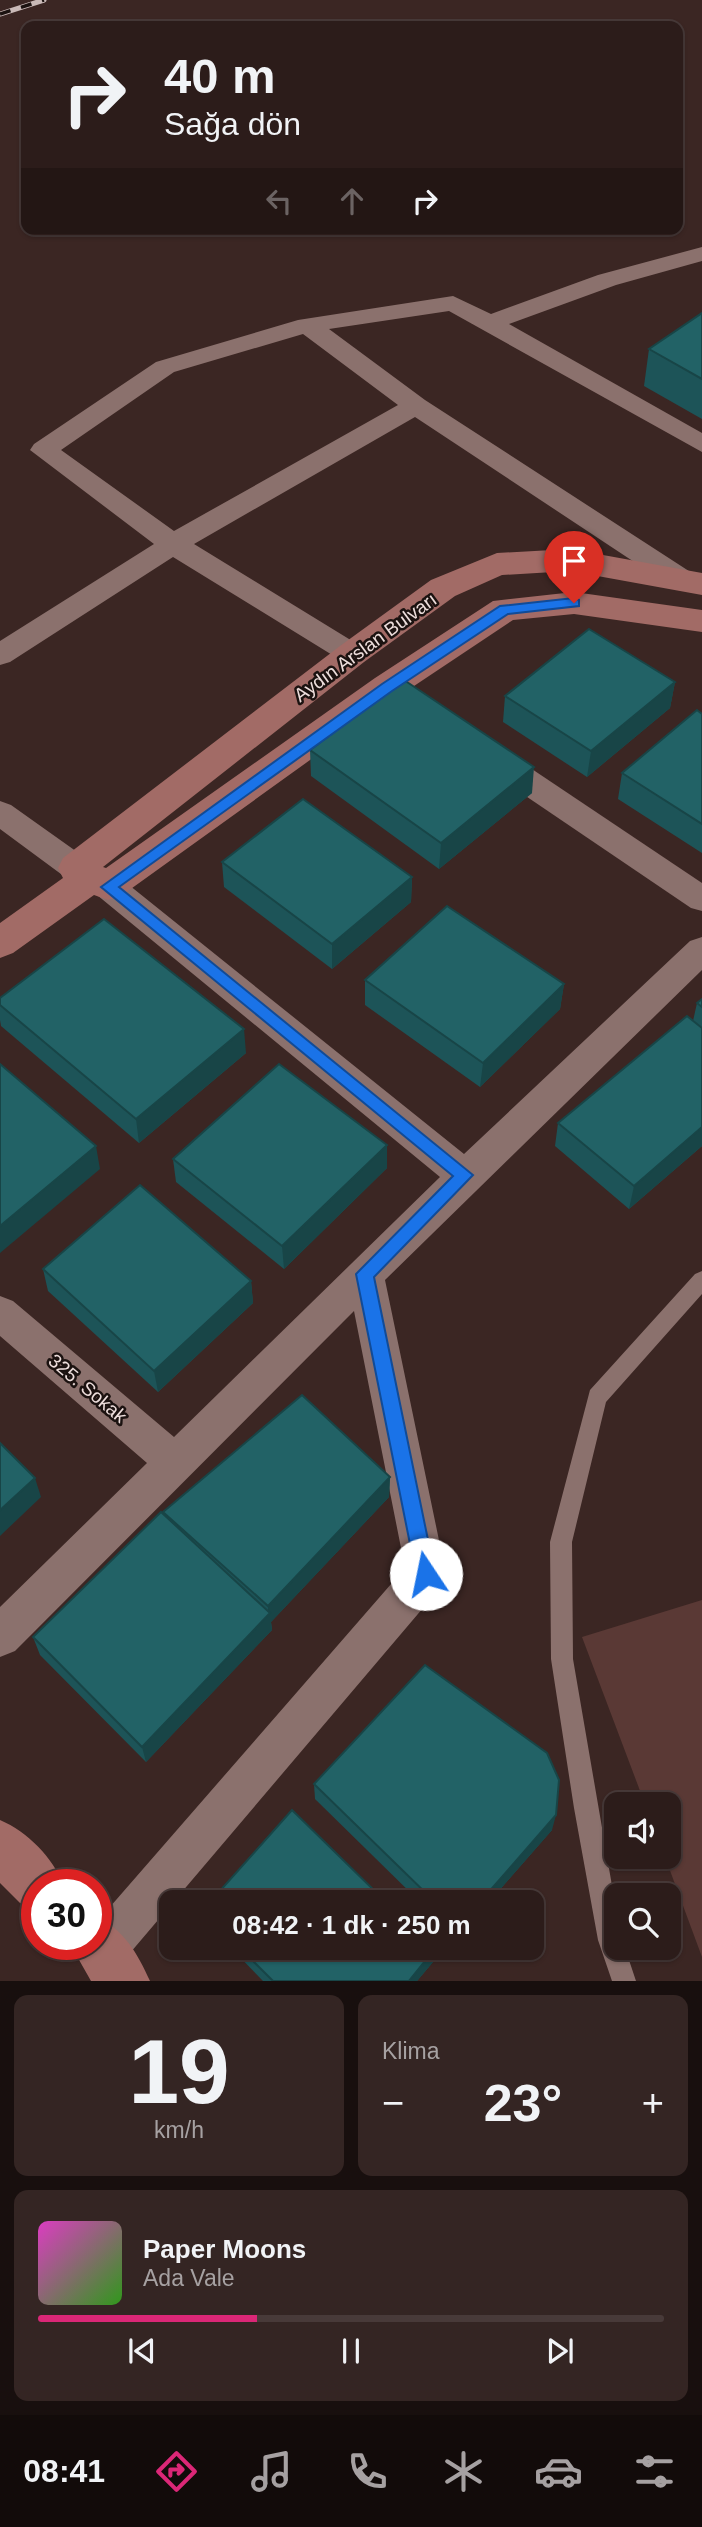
<!DOCTYPE html>
<html lang="tr">
<meta charset="utf-8">
<style>
body{margin:0;font-family:Helvetica,sans-serif;background:#342523;color:#f1f3f6;height:100vh;display:flex;flex-direction:column;font-size:26px;white-space:nowrap}
*{box-sizing:border-box;margin:0}
p{font-size:23px;color:#a6a1a2}
.icon{flex:none;width:38px;height:38px;fill:none;stroke:currentColor;stroke-width:2;stroke-linecap:round;stroke-linejoin:round}
.map{position:relative;height:1981px;overflow:hidden}
.details{display:flex;flex-direction:column;gap:14px;padding:14px;background:#180f0e;flex:1}
.details>*{flex:none}
.top-card{position:absolute;left:21px;top:21px;width:662px;height:214px;border-radius:14px;box-shadow:0 2px 5px #0004,0 0 0 2px #483a39;background:#2c1c1a;color:#f1f3f6;overflow:hidden}
.tools{position:absolute;left:604px;top:1792px;display:grid;gap:14px}
.tools a{display:grid;place-items:center;width:77px;height:77px;border-radius:14px;background:#2c1c1a;box-shadow:0 2px 5px #0004,0 0 0 2px #483a39;font-size:35px}
.speed{position:absolute;left:21px;top:1869px;display:flex;gap:14px;font-size:35px;font-weight:700;text-align:center}
.speed>*{display:grid;place-content:center;width:91px;height:91px;border-radius:50%;background:#2c1c1a;box-shadow:0 2px 5px #0004,0 0 0 2px #483a39;line-height:1}
.speed .limit{border:10px solid #d22;background:#fff;color:#111}
.pin{position:absolute;display:grid;place-items:center;width:60px;height:60px;color:#fff;margin:-72px -30px;border-radius:50% 50% 50% 0;rotate:-45deg;box-shadow:0 0 7px #0007}
.pin .icon{rotate:45deg}
.me{position:absolute;width:77px;margin:-38px;rotate:349deg;stroke-linejoin:round;filter:drop-shadow(0 0 5px #0008)}
.turn{display:flex;align-items:center;gap:24px;height:147px;padding:0 28px;font-size:32px}
.turn .icon{width:91px;height:91px;stroke-width:2.5}
.turn b{display:block;font-size:49px;line-height:60px}
.lanes{display:flex;align-items:center;height:66px;padding:0 28px;background:#0003;justify-content:center;gap:35px;direction:ltr}
.lanes .off{opacity:.35}
.big{font-size:52px;font-weight:700;line-height:1.1}
.details .tile{flex:1;display:flex;flex-direction:column;justify-content:center;gap:10px;min-width:0;padding:0 24px;border-radius:14px;background:#342523}
.details .dial{align-items:center;gap:0}
.dial b{font-size:91px;line-height:1}
.song{display:flex;align-items:center;gap:21px}
.cover{width:84px;height:84px;border-radius:10px;background:linear-gradient(135deg,hsl(310 70% 55%),hsl(110 70% 35%))}
.played{height:7px;border-radius:4px;background:linear-gradient(90deg,#db2777 35%,#483a39 35%)}
.keys{display:flex;justify-content:space-around;direction:ltr}
.heat{display:flex;justify-content:space-between;align-items:center;font-size:38px;direction:ltr}
.details .tiles{flex:1;display:grid;gap:14px;grid-template-columns:1fr 1fr}
.tile:last-child{grid-column:span 2}
.trip{position:absolute;left:159px;top:1890px;width:385px;height:70px;border-radius:14px;background:#2c1c1a;box-shadow:0 2px 5px #0004,0 0 0 2px #483a39;font-weight:700;line-height:70px;text-align:center}
.menu{display:flex;height:112px;justify-content:space-around;align-items:center;background:#120b0a;color:#a6a1a2}
.menu .icon{width:49px;height:49px}
.menu .on{color:#db2777}
.menu b{font-size:32px;color:#f1f3f6}
.map>svg:first-child{display:block}
.green{fill:#5a3935}
.lines{fill:none;stroke-linecap:round;stroke-linejoin:round}
.lane{fill:#8b716d;fill-rule:evenodd}
.street{fill:#8b716d;fill-rule:evenodd}
.secondary{fill:#a26b66;fill-rule:evenodd}
.rail-casing{stroke:#c9b9b7;stroke-width:5}
.rail{stroke:#1b1210;stroke-width:3.5;stroke-dasharray:11;stroke-linecap:butt}
.wall{fill:#1d5458}
.shaded-wall{fill:#184547}
.building{fill:#226266;stroke:#184547;stroke-width:2}
.route{fill:#1a73e8;stroke:#114b97;stroke-width:2}
.labels{text-anchor:middle;stroke-width:5;stroke-linejoin:round;paint-order:stroke}
.street-label{font-size:19px;fill:#eddedc;stroke:#1b1210}
</style>
<div class="map">
<svg width="702" height="1981" viewBox="0 0 702 1981">
<rect width="100%" height="100%" fill="#3b2623"/>
<polygon class="green" points="702,1600 702,1957 665,1857 668,1857 668,1804 645,1804 582,1637"/>
<g class="lines">
<polygon class="lane" points="702,1271 702,1294 606,1402 572,1542 573,1659 616,1909 616,1948 625,1948 636,1981 612,1981 598,1940 574,1808 551,1659 550,1542 590,1390 695,1274"/>
<g class="street">
<path d="M702,247V261L616,285L509,324L702,433V452L449,311L329,329L425,400L695,575L699,582L695,589L685,591L675,589L415,417L194,544L362,647L366,654L362,661L352,664L342,661L173,557L10,662L0,665V641L154,544L30,450L34,444L156,362L298,320L453,296L491,314L598,275ZM303,334L398,405L174,531L61,450L174,372Z"/>
<polygon points="494,748 505,751 702,883 702,911 691,908 483,767 479,759 483,751"/>
<polygon points="0,801 11,805 87,859 119,877 464,1154 690,941 702,937 702,970 385,1280 446,1574 440,1588 119,1966 103,1973 87,1966 80,1950 83,1944 96,1944 96,1923 405,1568 354,1311 15,1651 0,1657 0,1607 147,1463 0,1336 0,1296 13,1301 174,1437 440,1177 97,895 65,877 0,829"/>
</g>
<g class="secondary">
<polygon points="570,549 702,573 702,595 570,571 502,575 455,596 364,662 103,867 106,868 375,678 493,601 574,592 702,610 702,632 574,614 513,620 399,696 121,896 108,900 94,895 13,953 0,958 0,923 63,878 58,868 63,858 340,646 431,580 497,553"/>
<path d="M0,1820C28,1832 52,1857 64,1885H37V1910L20,1903L0,1883Z"/>
<path d="M96,1917C123,1928 138,1954 150,1981H91L70,1944H96Z"/>
</g>
<g class="rail-casing">
<polyline id="rail" points="0,14 44,0"/>
</g>
<use href="#rail" class="rail"/>
</g>
<g class="wall">
<polygon points="702,313 702,419 644,386 649,349"/>
<polygon points="675,682 670,708 587,777 503,722 505,696"/>
<polygon points="702,714 702,853 618,799 622,773"/>
<polygon points="310,750 532,793 439,869 311,776"/>
<polygon points="222,862 412,877 411,902 332,969 224,887"/>
<polygon points="365,980 564,984 560,1009 480,1087 365,1005"/>
<polygon points="0,998 246,1053 139,1143 1,1026 0,1020"/>
<polygon points="702,999 702,1146 629,1209 555,1146 558,1123 693,1021 697,1003"/>
<polygon points="387,1145 387,1168 284,1269 176,1182 173,1159"/>
<polygon points="43,1269 251,1281 253,1303 158,1392 48,1291"/>
<polygon points="390,1477 389,1497 271,1622 272,1630 146,1762 40,1655 33,1637 164,1514 163,1512"/>
<polygon points="314,1784 552,1830 489,1902 420,1902 315,1799"/>
<polygon points="231,1948 432,1948 433,1962 417,1981 263,1981"/>
</g>
<g class="shaded-wall">
<polygon points="675,682 670,708 587,777 591,751"/>
<polygon points="534,767 532,793 439,869 441,843"/>
<polygon points="412,877 411,902 332,969 332,944"/>
<polygon points="564,984 560,1009 480,1087 483,1063"/>
<polygon points="244,1029 246,1053 139,1143 136,1119"/>
<polygon points="702,1127 702,1146 629,1209 634,1186"/>
<polygon points="387,1145 387,1168 284,1269 282,1246"/>
<polygon points="96,1146 100,1169 0,1253 0,1226"/>
<polygon points="251,1281 253,1303 158,1392 154,1371"/>
<polygon points="390,1477 389,1497 271,1622 272,1630 146,1762 142,1747 268,1614 268,1606"/>
<polygon points="35,1478 41,1497 0,1536 0,1510"/>
<polygon points="556,1815 552,1830 489,1902 480,1902"/>
<polygon points="434,1950 433,1962 417,1981 409,1981"/>
</g>
<g class="building">
<polygon points="702,313 702,379 649,349"/>
<polygon points="589,629 675,682 591,751 505,696"/>
<polygon points="404,680 534,767 441,843 310,750"/>
<polygon points="697,710 702,714 702,824 622,773"/>
<polygon points="303,799 412,877 332,944 222,862"/>
<polygon points="447,906 564,984 483,1063 365,980"/>
<polygon points="104,919 244,1029 136,1119 0,1005 0,998"/>
<polygon points="702,999 702,1007 697,1003"/>
<polygon points="687,1016 702,1028 702,1127 634,1186 558,1123"/>
<polygon points="0,1064 96,1146 0,1226"/>
<polygon points="279,1064 387,1145 282,1246 173,1159"/>
<polygon points="140,1185 251,1281 154,1371 43,1269"/>
<polygon points="302,1395 390,1477 268,1606 163,1512"/>
<polygon points="0,1443 35,1478 0,1510"/>
<polygon points="161,1512 270,1613 142,1747 33,1637"/>
<polygon points="425,1665 547,1753 559,1780 556,1815 480,1902 435,1902 314,1784"/>
<polygon points="292,1810 386,1902 210,1902"/>
<polygon points="240,1948 432,1948 434,1950 409,1981 273,1981"/>
</g>
<polygon class="route" points="574,598 579,600 579,606 508,614 392,691 119,887 473,1175 374,1277 435,1574 432,1580 426,1583 419,1580 416,1574 356,1274 453,1176 101,887 382,684 500,606"/>
<g class="labels">
<g class="street-label">
<text transform="translate(365 647) rotate(-36)" y="7">Aydın Arslan Bulvarı</text>
<text transform="translate(88 1388) rotate(40)" y="7">325. Sokak</text>
</g>
</g>
</svg>
<div class="tools">
<a><svg class="icon" aria-label="sound" viewBox="0 0 24 24"><path d="M4 9h4l5-4v14l-5-4H4zM17 9q2 3 0 6"/></svg></a>
<a><svg class="icon" aria-label="search" viewBox="0 0 24 24"><circle cx="10" cy="10" r="6"/><path d="M15 15l6 6"/></svg></a>
</div>
<div class="speed"><div class="limit">30</div></div>
<div class="pin" style="left:574px;top:603px;background:#d93025"><svg class="icon" aria-label="arrive" viewBox="0 0 24 24"><path d="M6 21V4h12l-3 4 3 4H6"/></svg></div>
<svg class="me" style="left:426px;top:1574px" viewBox="-20 -20 40 40"><circle r="19" fill="#fff"/><path d="M0-13L10 11 0 6-10 11z" fill="#1a73e8"/></svg>
<div class="trip">08:42 · 1 dk · 250 m</div>
<div class="top-card">
<div class="turn"><svg class="icon" aria-label="right" viewBox="0 0 24 24"><path d="M7 20v-9h11M14 6l5 5-5 5"/></svg><div><b>40 m</b>Sağa dön</div></div>
<div class="lanes"><svg class="icon off" aria-label="left" viewBox="0 0 24 24"><path d="M17 20v-9H6M10 6l-5 5 5 5"/></svg><svg class="icon off" aria-label="ahead" viewBox="0 0 24 24"><path d="M12 20V5M6 11l6-6 6 6"/></svg><svg class="icon" aria-label="right" viewBox="0 0 24 24"><path d="M7 20v-9h11M14 6l5 5-5 5"/></svg></div>
</div>
</div>
<section class="details">
<div class="tiles">
<div class="tile dial"><b>19</b><p>km/h</p></div>
<div class="tile"><p>Klima</p>
<div class="heat"><a>−</a><b class="big">23°</b><a>+</a></div>
</div>
<div class="tile">
<div class="song"><i class="cover"></i><div><b>Paper Moons</b><p>Ada Vale</p></div></div>
<div class="played"></div>
<div class="keys"><svg class="icon" aria-label="previous" viewBox="0 0 24 24"><path d="M18 5L8 12l10 7zM5 5v14"/></svg><svg class="icon" aria-label="pause" viewBox="0 0 24 24"><path d="M8 5v14M16 5v14"/></svg><svg class="icon" aria-label="next" viewBox="0 0 24 24"><path d="M6 5l10 7-10 7zM19 5v14"/></svg></div>
</div>
</div>
</section>
<nav class="menu">
<b>08:41</b>
<svg class="icon on" aria-label="directions" viewBox="0 0 24 24"><path d="M12 3l9 9-9 9-9-9zM9 14v-3h6M13 9l2 2-2 2"/></svg>
<svg class="icon" aria-label="music" viewBox="0 0 24 24"><path d="M9 18V5l10-2v13"/><circle cx="6" cy="18" r="3"/><circle cx="16" cy="16" r="3"/></svg>
<svg class="icon" aria-label="phone" viewBox="0 0 24 24"><path d="M5 4h4l2 5-3 2q2 4 5 5l2-3 5 2v4C11 20 4 13 5 4z"/></svg>
<svg class="icon" aria-label="climate" viewBox="0 0 24 24"><path d="M12 3v18M4 7l16 10M4 17L20 7"/></svg>
<svg class="icon" aria-label="car" viewBox="0 0 24 24"><path d="M5 17H2v-5l4-1 3-4h7l3 4 3 1v5h-3M9 17h6M6 11h13"/><circle cx="7" cy="17" r="2"/><circle cx="17" cy="17" r="2"/></svg>
<svg class="icon" aria-label="filters" viewBox="0 0 24 24"><path d="M4 7h16M4 17h16"/><circle cx="9" cy="7" r="2"/><circle cx="15" cy="17" r="2"/></svg>
</nav>
